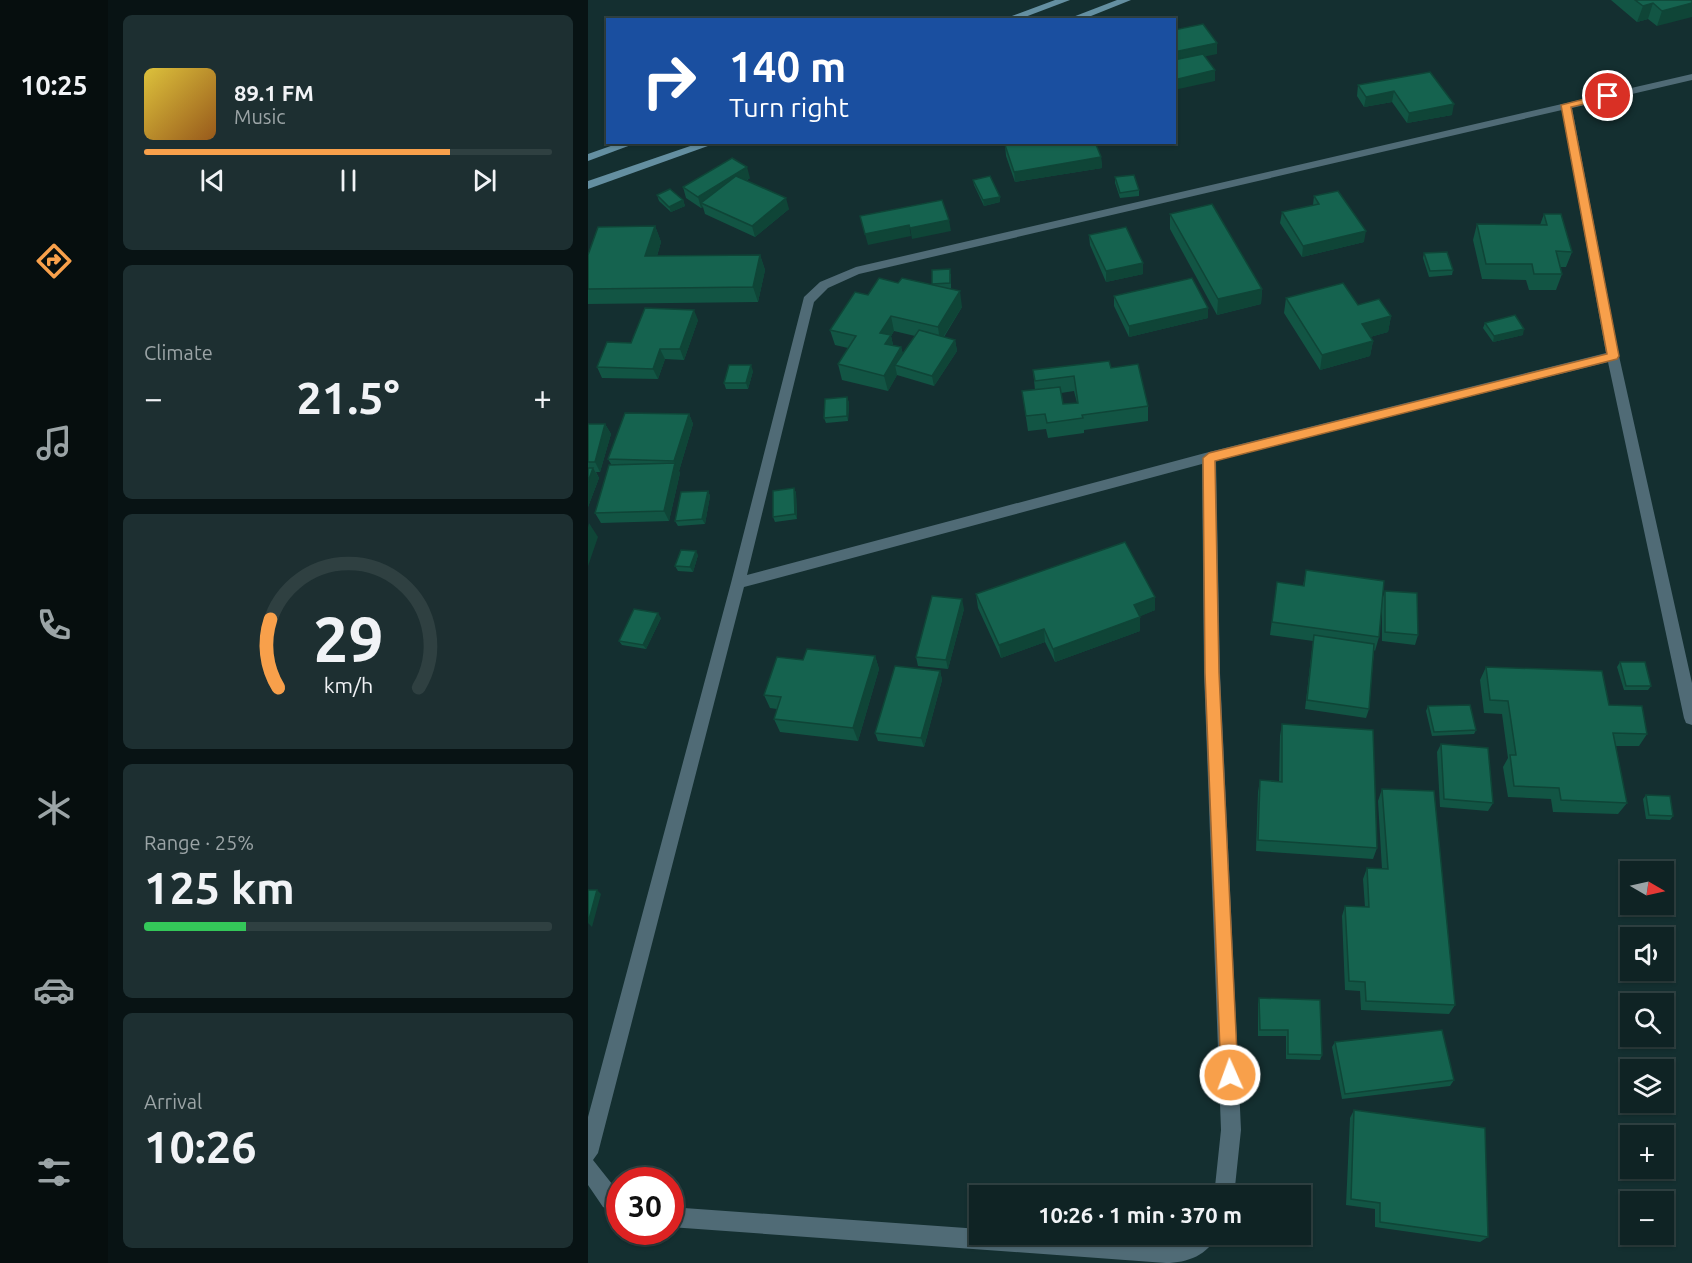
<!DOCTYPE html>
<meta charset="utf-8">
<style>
body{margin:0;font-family:Ubuntu,sans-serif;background:#1d2f31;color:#f1f3f6;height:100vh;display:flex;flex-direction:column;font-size:22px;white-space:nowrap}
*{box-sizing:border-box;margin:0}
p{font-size:20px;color:#9ba4a6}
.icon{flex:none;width:33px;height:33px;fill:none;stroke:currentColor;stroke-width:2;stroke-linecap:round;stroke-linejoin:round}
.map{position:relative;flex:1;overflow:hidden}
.side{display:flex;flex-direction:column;gap:15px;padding:15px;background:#081314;width:480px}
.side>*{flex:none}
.hud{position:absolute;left:18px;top:18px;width:570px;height:126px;border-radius:0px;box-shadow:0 2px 4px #0004,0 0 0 2px #2f4041;background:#1a4fa0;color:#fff;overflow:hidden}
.needle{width:39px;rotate:99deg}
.controls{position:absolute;left:1032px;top:861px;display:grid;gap:12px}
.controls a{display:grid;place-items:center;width:54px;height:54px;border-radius:0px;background:#0f2324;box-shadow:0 2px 4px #0004,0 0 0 2px #2f4041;font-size:30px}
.speed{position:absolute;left:18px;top:1167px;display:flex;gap:12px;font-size:30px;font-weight:700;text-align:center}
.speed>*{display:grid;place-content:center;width:78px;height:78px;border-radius:50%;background:#0f2324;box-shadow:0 2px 4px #0004,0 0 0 2px #2f4041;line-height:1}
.speed .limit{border:9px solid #d22;background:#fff;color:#111}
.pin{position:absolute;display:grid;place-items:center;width:51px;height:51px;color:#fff;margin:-26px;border:3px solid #fff;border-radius:50%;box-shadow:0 2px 6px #0007}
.me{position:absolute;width:66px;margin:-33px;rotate:358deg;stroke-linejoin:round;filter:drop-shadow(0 0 4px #0008)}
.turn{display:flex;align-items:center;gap:21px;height:126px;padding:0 24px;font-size:27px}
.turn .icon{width:78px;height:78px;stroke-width:2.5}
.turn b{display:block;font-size:42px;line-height:51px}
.big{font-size:45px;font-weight:600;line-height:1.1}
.side .widget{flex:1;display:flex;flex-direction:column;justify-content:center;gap:9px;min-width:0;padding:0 21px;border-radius:9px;background:#1d2f31}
.side .dial{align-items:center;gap:0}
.dial svg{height:156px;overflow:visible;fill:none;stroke:#2f4041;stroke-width:7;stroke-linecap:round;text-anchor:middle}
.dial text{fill:#f1f3f6;stroke:none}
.song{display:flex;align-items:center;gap:18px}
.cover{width:72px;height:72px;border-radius:9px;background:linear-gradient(135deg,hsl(50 70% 55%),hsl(30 70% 35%))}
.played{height:6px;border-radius:3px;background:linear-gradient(90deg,#f8a04b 75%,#2f4041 75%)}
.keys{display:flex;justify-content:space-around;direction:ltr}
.heat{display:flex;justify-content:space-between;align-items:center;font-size:33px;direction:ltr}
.charge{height:9px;border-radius:4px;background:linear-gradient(90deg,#34c759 25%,#2f4041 0)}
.trip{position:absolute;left:381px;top:1185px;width:342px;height:60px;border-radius:0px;background:#0f2324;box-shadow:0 2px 4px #0004,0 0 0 2px #2f4041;font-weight:600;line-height:60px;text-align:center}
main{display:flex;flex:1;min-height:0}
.menu{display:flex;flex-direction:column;width:108px;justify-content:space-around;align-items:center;background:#060e0e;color:#9ba4a6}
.menu .icon{width:42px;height:42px}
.menu .on{color:#f8a04b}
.menu b{font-size:27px;color:#f1f3f6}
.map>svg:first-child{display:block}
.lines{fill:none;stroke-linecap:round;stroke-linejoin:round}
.street{fill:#506b76;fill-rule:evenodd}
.secondary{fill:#648fa1;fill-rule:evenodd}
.wall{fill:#125544;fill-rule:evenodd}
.shaded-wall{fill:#0f4537}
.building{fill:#15634f;stroke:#0f4537;stroke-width:1.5}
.route{fill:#f8a04b;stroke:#a16831;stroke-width:1.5}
</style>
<main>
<nav class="menu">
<b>10:25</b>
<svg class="icon on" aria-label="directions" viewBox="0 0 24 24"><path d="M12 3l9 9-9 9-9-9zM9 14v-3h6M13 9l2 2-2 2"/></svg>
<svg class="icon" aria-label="music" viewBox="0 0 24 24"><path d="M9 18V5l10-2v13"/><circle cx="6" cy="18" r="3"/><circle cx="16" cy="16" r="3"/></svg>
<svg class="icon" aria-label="phone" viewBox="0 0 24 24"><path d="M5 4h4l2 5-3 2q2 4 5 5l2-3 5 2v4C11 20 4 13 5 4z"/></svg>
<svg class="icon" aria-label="climate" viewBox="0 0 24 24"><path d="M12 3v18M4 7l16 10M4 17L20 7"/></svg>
<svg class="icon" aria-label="car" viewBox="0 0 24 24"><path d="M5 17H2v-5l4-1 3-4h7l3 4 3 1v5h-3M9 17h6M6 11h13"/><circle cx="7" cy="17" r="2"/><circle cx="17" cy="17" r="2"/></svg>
<svg class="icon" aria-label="filters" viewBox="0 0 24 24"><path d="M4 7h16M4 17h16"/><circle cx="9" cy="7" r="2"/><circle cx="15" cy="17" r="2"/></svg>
</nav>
<section class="side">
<div class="widget">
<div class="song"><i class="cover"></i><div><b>89.1 FM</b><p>Music</p></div></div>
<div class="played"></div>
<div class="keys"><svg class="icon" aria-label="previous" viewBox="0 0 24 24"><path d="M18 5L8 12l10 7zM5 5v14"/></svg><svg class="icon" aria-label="pause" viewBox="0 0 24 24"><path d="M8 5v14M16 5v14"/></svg><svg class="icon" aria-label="next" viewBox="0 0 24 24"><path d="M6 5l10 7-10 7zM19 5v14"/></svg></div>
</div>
<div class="widget"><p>Climate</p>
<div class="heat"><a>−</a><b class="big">21.5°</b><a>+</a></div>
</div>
<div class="widget dial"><svg viewBox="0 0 100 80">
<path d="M14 69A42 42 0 1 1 86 69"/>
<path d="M14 69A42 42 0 0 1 10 34" stroke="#f8a04b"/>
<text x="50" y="56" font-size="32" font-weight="700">29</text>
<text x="50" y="72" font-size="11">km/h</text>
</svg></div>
<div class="widget"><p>Range · 25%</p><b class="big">125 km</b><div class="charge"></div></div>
<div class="widget"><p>Arrival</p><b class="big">10:26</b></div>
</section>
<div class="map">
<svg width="1104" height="1263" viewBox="0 0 1104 1263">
<rect width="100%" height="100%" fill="#142f30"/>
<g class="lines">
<g class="street">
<path d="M1104,74V80L984,108L1031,356L1104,683V725L1098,723L1096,718L1020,362L628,460L632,673L653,1130L646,1196H626L633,1130L616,673L614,464L156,587L10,1153L5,1160L32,1194V1214L15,1207L0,1185V1117L143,583L216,297L232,282L268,267ZM974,110L1018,353L621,452L159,575L226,302L240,288L271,274Z"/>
<path d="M82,1207L392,1229V1234H462L591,1244L606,1234H629C621,1255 599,1263 578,1263L82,1227Z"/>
</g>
<g class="secondary">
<polygon points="467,0 482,0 429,20 413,20"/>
<polygon points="529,0 543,0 493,20 477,20"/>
<polygon points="34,142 51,142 0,161 0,154"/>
<polygon points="114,142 131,142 0,189 0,181"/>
</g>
</g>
<g class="wall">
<polygon points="1023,0 1104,0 1069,26 1060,19 1049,22"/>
<polygon points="842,72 864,115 819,123 804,102 776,107 769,96 770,85"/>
<polygon points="417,145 513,157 514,168 427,182 418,156"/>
<polygon points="527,177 551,190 551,196 532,198 527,183"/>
<polygon points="162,178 158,181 201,209 167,237 117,214 115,207 113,208 98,198 95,187"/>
<polygon points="385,180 412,197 412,202 396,206 386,185"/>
<polygon points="69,195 95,200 97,206 83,212 71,201"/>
<polygon points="726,196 776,242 714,257 692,223 694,212 725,205"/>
<polygon points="582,214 674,289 673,304 629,315 582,229"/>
<polygon points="956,214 984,252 978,267 972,267 974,274 968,290 941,290 938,280 894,279 885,240 889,224 952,225"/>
<polygon points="67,226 73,242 69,256 172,255 177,270 170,302 0,304 0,255"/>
<polygon points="501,235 555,274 518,282 502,245"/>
<polygon points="836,253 865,270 864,275 841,277 835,258"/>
<path d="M344,270L363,274V288H360L374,307L356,337L367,340L369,351L346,386L309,375L300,391L254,380L250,364L260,348L247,345L242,330L310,283L345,285ZM306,331L327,336L315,354L313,347L305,345L303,336Z"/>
<polygon points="526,296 620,318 541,337 526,306"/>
<polygon points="698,298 770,305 803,316 800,332 782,337 785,341 782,356 732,370 696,313"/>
<polygon points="110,320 96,360 77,359 70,379 14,378 9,367 43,343"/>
<polygon points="897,323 935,335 905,342 895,328"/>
<path d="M523,368L560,406V421L496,430V433L460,438L458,429L440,431L434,391L447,390L445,370ZM486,391L489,403L475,404L473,393Z"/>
<polygon points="165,371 160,389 138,389 136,383"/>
<polygon points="259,397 261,403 260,421 238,423 236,418"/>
<polygon points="101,414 105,424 91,471 92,473 81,521 13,523 7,513 23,464 20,459"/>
<polygon points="0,424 17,424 23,434 12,472 8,472 11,478 0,507"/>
<polygon points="206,488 208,493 209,519 187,522 185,517"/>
<polygon points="120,491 122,496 117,524 90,526 87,521"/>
<polygon points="110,555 105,572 90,571 87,566"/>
<polygon points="718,570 791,637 787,651 786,650 781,709 778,718 717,709 725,641 682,635 689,582 715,586"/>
<polygon points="797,591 830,635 827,645 794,641 794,600"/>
<polygon points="388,594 567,610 552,616 552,631 467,662 457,642 413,658 390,608"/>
<polygon points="376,609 360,669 330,666 328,657"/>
<polygon points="73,618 58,649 34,645 31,641"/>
<polygon points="287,656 291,669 270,741 192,732 186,719 189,709 182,708 176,695 215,660"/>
<polygon points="1032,662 1063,686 1060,690 1036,690 1029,667"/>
<polygon points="898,667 1021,705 1059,734 1051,746 1028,746 1039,803 1030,814 965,812 963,799 920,797 915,767 920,758 914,714 896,713 892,680"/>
<polygon points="352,671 354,680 336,747 290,741 287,733"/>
<polygon points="840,706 888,730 886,734 844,736 838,711"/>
<polygon points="694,724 789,848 785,859 668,851 670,792 672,780 691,781 692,736"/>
<polygon points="853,744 905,803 900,811 852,807 849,752"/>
<polygon points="794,789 867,1005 861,1014 773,1010 772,991 757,990 754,916 757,906 777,907 775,879 779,868 794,869 790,801"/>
<polygon points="1058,795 1085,816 1082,820 1058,819 1055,799"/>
<polygon points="671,998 734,1055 732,1060 698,1059 698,1036 670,1036 670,1004"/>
<polygon points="747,1042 866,1080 862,1086 754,1099 744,1047"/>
<polygon points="766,1110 900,1237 892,1242 787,1227 787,1209 758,1205 762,1118"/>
</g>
<g class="shaded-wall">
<polygon points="1065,3 1060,19 1049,22 1055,6"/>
<polygon points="1104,3 1104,17 1069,26 1074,11"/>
<polygon points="629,43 629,54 586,63 586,52"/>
<polygon points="627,70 627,81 586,90 586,80"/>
<polygon points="806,91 804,102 776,107 778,97"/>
<polygon points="866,104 864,115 819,123 821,113"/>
<polygon points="513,157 514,168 427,182 426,172"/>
<polygon points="159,167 162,178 118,205 113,203 115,207 113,208 110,197"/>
<polygon points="412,197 412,202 396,206 395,200"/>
<polygon points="198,198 201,209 167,237 164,226"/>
<polygon points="95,200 97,206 83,212 81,207"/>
<polygon points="361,220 363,231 324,239 322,228"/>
<polygon points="321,225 323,236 280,245 277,234"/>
<polygon points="67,226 73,242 64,272 57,256"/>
<polygon points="778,231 776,242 714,257 715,246"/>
<polygon points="172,255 177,270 170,302 165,287"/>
<polygon points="555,263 555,274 518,282 518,271"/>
<polygon points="674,289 673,304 629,315 630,299"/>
<polygon points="372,291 374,307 352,342 350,327"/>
<polygon points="620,308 620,318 541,337 541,326"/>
<polygon points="106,310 110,320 96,360 92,349"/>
<polygon points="303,316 306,331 303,336 306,350 300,359 292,333"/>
<polygon points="803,316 800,332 771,340 774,324"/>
<polygon points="936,329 935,335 905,342 906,336"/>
<polygon points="367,340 369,351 346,386 344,376"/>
<polygon points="785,341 782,356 732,370 734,355"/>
<polygon points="313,347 317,363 307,365 309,375 300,391 296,376"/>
<polygon points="72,349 77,359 70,379 65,369"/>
<polygon points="163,365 165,371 160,389 158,383"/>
<polygon points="259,397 261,403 260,421 259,416"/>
<polygon points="101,414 105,424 91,471 92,473 81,521 76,511 87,463 86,461"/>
<polygon points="17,424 23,434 12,472 7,462"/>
<polygon points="5,468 11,478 0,507 0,482"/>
<polygon points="206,488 208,493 209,519 207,514"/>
<polygon points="120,491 122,496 117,524 114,519"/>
<polygon points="1,523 10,537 0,566 0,527"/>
<polygon points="108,551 110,555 105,572 102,567"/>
<polygon points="567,597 567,610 546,619 546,605"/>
<polygon points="374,599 376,609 360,669 358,660"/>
<polygon points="70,613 73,618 58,649 55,645"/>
<polygon points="552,617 552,631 467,662 465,649"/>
<polygon points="456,629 457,642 413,658 411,645"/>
<polygon points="287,656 291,669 270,741 265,728"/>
<polygon points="352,671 354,680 336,747 333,738"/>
<polygon points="9,890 13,894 4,927 0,923"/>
</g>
<g class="building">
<polygon points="1047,0 1104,0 1104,3 1074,11 1065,3 1055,6"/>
<polygon points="615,24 629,43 586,52 586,30"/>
<polygon points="615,54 627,70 586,80 586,60"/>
<polygon points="842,72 866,104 821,113 806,91 778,97 770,85"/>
<polygon points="434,142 507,142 513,157 426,172 417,145"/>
<polygon points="144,158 159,167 110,197 95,187"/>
<polygon points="546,175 551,190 532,193 527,177"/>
<polygon points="148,176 198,198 164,226 113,203"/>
<polygon points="402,176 412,197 395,200 385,180"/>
<polygon points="82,189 95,200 81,207 69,195"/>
<polygon points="750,191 778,231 715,246 694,212 731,204 726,196"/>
<polygon points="354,200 361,220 322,228 321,225 277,234 272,216"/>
<polygon points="624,204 674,289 630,299 582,214"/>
<polygon points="956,214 973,214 984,252 968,251 974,274 946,274 944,264 898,264 889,224 959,225"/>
<polygon points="67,226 57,256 172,255 165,287 0,289 0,255 10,227"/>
<polygon points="538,227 555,263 518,271 501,235"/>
<polygon points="859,252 865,270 842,271 836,253"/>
<polygon points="362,269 362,283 344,284 344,270"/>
<polygon points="291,278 310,283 314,278 372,291 350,327 303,316 292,333 303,335 297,344 313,347 296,376 250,364 268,336 242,330 267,292 280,295"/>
<polygon points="604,278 620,308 541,326 526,296"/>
<polygon points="755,283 770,305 791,299 803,316 774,324 785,341 734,355 698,298"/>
<polygon points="57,308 106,310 92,349 72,349 65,369 9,367 19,342 43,343"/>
<polygon points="927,315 936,329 906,336 897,323"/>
<polygon points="331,330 367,340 344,376 307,365"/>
<polygon points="521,361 523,368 550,364 560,406 494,415 495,418 459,423 457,414 438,416 434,391 472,387 475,404 490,403 486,376 447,381 445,370"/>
<polygon points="141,365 163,365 158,383 136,383"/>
<polygon points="259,397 259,416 236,418 237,399"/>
<polygon points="37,413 101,414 86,461 20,459"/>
<polygon points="0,424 17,424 7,462 0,462"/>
<polygon points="87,463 76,511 7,513 21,465"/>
<polygon points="0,468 5,468 0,482"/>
<polygon points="206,488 207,514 185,517 185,491"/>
<polygon points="120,491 114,519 87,521 93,492"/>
<polygon points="537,542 567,597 546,605 552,617 465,649 456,629 411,645 388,594"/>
<polygon points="93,550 108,551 102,567 87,566"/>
<polygon points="718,570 796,581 791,637 684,622 689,582 716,586"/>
<polygon points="797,591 829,593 830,635 797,632"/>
<polygon points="344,596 374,599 358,660 328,657"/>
<polygon points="46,609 70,613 55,645 31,641"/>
<polygon points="726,635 786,644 781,709 719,700"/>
<polygon points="219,649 287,656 265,728 186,719 193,697 176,695 189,657 215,660"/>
<polygon points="1032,662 1057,662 1063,686 1038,686"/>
<polygon points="307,666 352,671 333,738 287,733"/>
<polygon points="898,667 1014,671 1021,705 1054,706 1059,734 1025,733 1039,803 973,800 971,788 926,786 922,755 928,755 920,701 902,700"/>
<polygon points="882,705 888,730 846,732 840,706"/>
<polygon points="694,724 785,730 789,848 670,840 672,780 694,782"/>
<polygon points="853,744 900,748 905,803 856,799"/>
<polygon points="794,789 846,791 867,1005 778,1001 777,982 761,981 757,906 781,907 779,868 800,869"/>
<polygon points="1058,795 1082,796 1085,816 1061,815"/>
<polygon points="0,890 9,890 0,923"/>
<polygon points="671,998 732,1000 734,1055 700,1054 700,1030 672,1030"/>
<polygon points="854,1030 866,1080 757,1094 747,1042"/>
<polygon points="766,1110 897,1128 900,1237 792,1222 792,1203 763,1199"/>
</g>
<polygon class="route" points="1020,93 1023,94 1023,98 983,107 1031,356 1029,359 627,461 631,673 650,1075 648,1081 642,1083 636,1081 633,1075 617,673 615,458 621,453 1019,354 973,105"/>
</svg>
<div class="controls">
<a><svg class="needle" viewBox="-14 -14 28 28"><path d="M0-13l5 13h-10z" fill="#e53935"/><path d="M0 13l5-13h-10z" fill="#9ba4a6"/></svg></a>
<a><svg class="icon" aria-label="sound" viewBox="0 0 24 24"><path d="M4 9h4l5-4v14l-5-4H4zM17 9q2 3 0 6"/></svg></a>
<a><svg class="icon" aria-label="search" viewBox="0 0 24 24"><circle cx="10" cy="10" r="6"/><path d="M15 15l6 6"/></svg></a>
<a><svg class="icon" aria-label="layers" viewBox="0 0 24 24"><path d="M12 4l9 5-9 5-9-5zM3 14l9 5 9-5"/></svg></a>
<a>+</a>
<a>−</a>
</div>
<div class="speed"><div class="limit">30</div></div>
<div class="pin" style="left:1020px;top:96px;background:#d93025"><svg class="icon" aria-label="arrive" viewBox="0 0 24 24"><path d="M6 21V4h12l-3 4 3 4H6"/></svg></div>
<svg class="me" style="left:642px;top:1075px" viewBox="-20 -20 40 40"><circle r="17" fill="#f8a04b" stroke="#fff" stroke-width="3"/><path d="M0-11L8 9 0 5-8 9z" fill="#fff"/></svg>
<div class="trip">10:26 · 1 min · 370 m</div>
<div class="hud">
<div class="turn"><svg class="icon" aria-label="right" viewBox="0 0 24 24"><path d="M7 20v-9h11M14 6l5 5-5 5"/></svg><div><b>140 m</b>Turn right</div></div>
</div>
</div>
</main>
